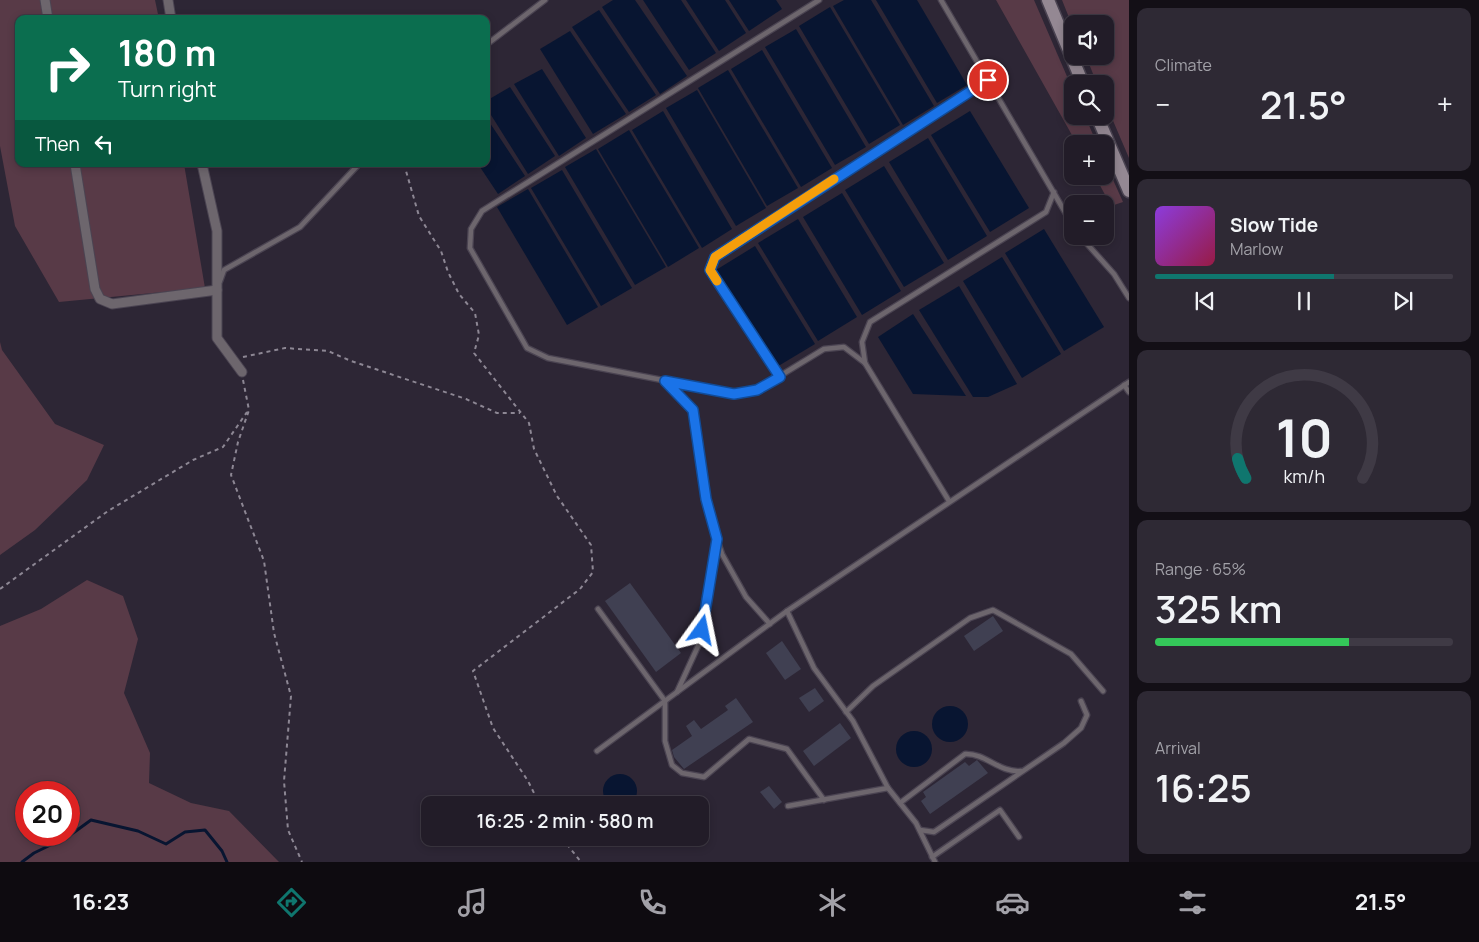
<!DOCTYPE html>
<meta charset="utf-8">
<style>
body{margin:0;font-family:Manrope,sans-serif;background:#2e2934;color:#f1f3f6;height:100vh;display:flex;flex-direction:column;font-size:19px;white-space:nowrap}
*{box-sizing:border-box;margin:0}
p{font-size:16px;color:#a2a1a8}
.icon{flex:none;width:28px;height:28px;fill:none;stroke:currentColor;stroke-width:2;stroke-linecap:round;stroke-linejoin:round}
.map{position:relative;flex:1;overflow:hidden}
.sheet{display:flex;flex-direction:column;gap:8px;padding:8px;background:#130f16;width:350px}
.sheet>*{flex:none}
.top-card{position:absolute;left:15px;top:15px;width:475px;height:152px;border-radius:10px;box-shadow:0 2px 8px #0003,0 0 0 1px #3f3a45;background:#0b6e4f;color:#fff;overflow:hidden}
.fabs{position:absolute;left:1064px;top:15px;display:grid;gap:10px}
.fabs a{display:grid;place-items:center;width:50px;height:50px;border-radius:10px;background:#221c28;box-shadow:0 2px 8px #0003,0 0 0 1px #3f3a45;font-size:25px}
.speed{position:absolute;left:15px;top:781px;display:flex;gap:10px;font-size:25px;font-weight:700;text-align:center}
.speed>*{display:grid;place-content:center;width:65px;height:65px;border-radius:50%;background:#221c28;box-shadow:0 2px 8px #0003,0 0 0 1px #3f3a45;line-height:1}
.speed .limit{border:8px solid #d22;background:#fff;color:#111}
.pin{position:absolute;display:grid;place-items:center;width:42px;height:42px;color:#fff;margin:-21px;border:2px solid #fff;border-radius:50%;box-shadow:0 1px 5px #0007}
.me{position:absolute;width:55px;margin:-28px;rotate:12deg;stroke-linejoin:round;filter:drop-shadow(0 0 4px #0008)}
.turn{display:flex;align-items:center;gap:18px;height:105px;padding:0 20px;font-size:22px}
.turn .icon{width:65px;height:65px;stroke-width:2.5}
.turn b{display:block;font-size:35px;line-height:42px}
.then{display:flex;align-items:center;height:48px;padding:0 20px;background:#0003;gap:10px;font-size:19px}
.big{font-size:38px;font-weight:600;line-height:1.1}
.sheet .tile{flex:1;display:flex;flex-direction:column;justify-content:center;gap:8px;min-width:0;padding:0 18px;border-radius:10px;background:#2e2934}
.sheet .dial{align-items:center;gap:0}
.dial svg{height:130px;overflow:visible;fill:none;stroke:#3f3a45;stroke-width:7;stroke-linecap:round;text-anchor:middle}
.dial text{fill:#f1f3f6;stroke:none}
.song{display:flex;align-items:center;gap:15px}
.cover{width:60px;height:60px;border-radius:8px;background:linear-gradient(135deg,hsl(270 70% 55%),hsl(340 70% 35%))}
.played{height:5px;border-radius:2px;background:linear-gradient(90deg,#0f766e 60%,#3f3a45 60%)}
.keys{display:flex;justify-content:space-around;direction:ltr}
.heat{display:flex;justify-content:space-between;align-items:center;font-size:28px;direction:ltr}
.charge{height:8px;border-radius:4px;background:linear-gradient(90deg,#34c759 65%,#3f3a45 0)}
.trip{position:absolute;left:421px;top:796px;width:288px;height:50px;border-radius:10px;background:#221c28;box-shadow:0 2px 8px #0003,0 0 0 1px #3f3a45;font-weight:600;line-height:50px;text-align:center}
.menu{display:flex;height:80px;justify-content:space-around;align-items:center;background:#0e0b10;color:#a2a1a8}
.menu .icon{width:35px;height:35px}
.menu .selected{color:#0f766e}
.menu b{font-size:22px;color:#f1f3f6}
main{display:flex;flex:1;min-height:0}
.map>svg:first-child{display:block}
.green{fill:#583a47;fill-rule:evenodd}
.water{fill:#081531}
.lines{fill:none;stroke-linecap:round;stroke-linejoin:round}
.stream{stroke:#081531;stroke-width:3}
.building{fill:#404052}
.lane-casing{stroke:#4b4452;stroke-width:7}
.street-casing{stroke:#4b4452;stroke-width:11}
.secondary-casing{stroke:#4b4452;stroke-width:15}
.path{stroke:#8d8794;stroke-width:2;stroke-dasharray:4 4;stroke-linecap:butt}
.lane{stroke:#6d666d;stroke-width:4.5}
.street{stroke:#6d666d;stroke-width:9}
.secondary{stroke:#948893;stroke-width:12}
.route-casing{stroke:#114b97;stroke-width:12}
.route{stroke:#1a73e8;stroke-width:9}
.slow{stroke:#f59e0b;stroke-width:9}
</style>
<main>
<div class="map">
<svg width="1129" height="862" viewBox="0 0 1129 862">
<rect width="100%" height="100%" fill="#2d2635"/>
<g class="green">
<polygon points="0,0 155,0 159,19 19,19 19,164 184,164 205,288 59,302 15,226 0,146"/>
<polygon points="996,0 1034,0 1072,88 1072,116 1085,116 1097,144 1077,144"/>
<polygon points="1062,0 1129,0 1129,158 1105,102 1105,84 1097,84 1086,56 1105,56 1105,24 1072,25"/>
<polygon points="1105,162 1123,202 1111,206 1095,176 1105,176"/>
<polygon points="0,342 2,350 55,424 104,445 87,480 35,530 0,555"/>
<path d="M87,580L123,596L138,639L124,693L150,753L149,783L191,803L229,811L279,862H0V626L41,609ZM69,792V835H26V792Z"/>
</g>
<g class="water">
<polygon points="613,0 635,0 687,76 660,94 602,7"/>
<polygon points="643,0 681,0 716,53 689,70"/>
<polygon points="686,0 725,0 746,33 719,51"/>
<polygon points="729,0 776,0 782,9 749,31"/>
<polygon points="844,0 871,0 934,106 903,125 833,6"/>
<polygon points="876,0 917,0 967,85 937,103"/>
<polygon points="830,7 900,125 869,144 799,26"/>
<polygon points="599,10 656,95 629,112 572,27"/>
<polygon points="796,29 866,147 835,165 765,47"/>
<polygon points="570,31 626,114 593,134 540,49"/>
<polygon points="762,50 832,168 801,187 731,69"/>
<polygon points="542,69 586,138 559,156 514,84"/>
<polygon points="728,70 798,188 767,206 698,88"/>
<polygon points="510,87 555,156 528,174 486,107 486,101"/>
<polygon points="697,90 766,208 736,226 666,108"/>
<polygon points="663,111 732,229 702,248 632,130"/>
<polygon points="970,111 1029,208 990,232 931,135"/>
<polygon points="486,117 525,176 498,194 478,164 486,164"/>
<polygon points="629,130 699,248 668,267 598,149"/>
<polygon points="928,138 987,236 948,260 889,162"/>
<polygon points="596,149 666,267 635,285 565,167"/>
<polygon points="884,166 944,263 904,287 845,190"/>
<polygon points="562,170 632,288 601,306 531,188"/>
<polygon points="528,189 598,307 567,325 497,207"/>
<polygon points="842,193 901,291 862,315 803,217"/>
<polygon points="798,219 857,317 818,341 758,243"/>
<polygon points="1044,229 1104,327 1064,351 1005,253"/>
<polygon points="755,246 815,344 775,368 716,270"/>
<polygon points="1002,257 1061,354 1022,378 963,281"/>
<polygon points="959,286 1017,384 988,397 973,397 919,310"/>
<polygon points="913,314 966,396 913,394 878,337"/>
<circle cx="950" cy="724" r="18"/>
<circle cx="914" cy="749" r="18"/>
<circle cx="620" cy="791" r="17"/>
</g>
<g class="lines">
<polyline class="stream" points="22,862 34,853 69,836 91,820 138,831 166,844 185,832 205,830 222,851 227,862"/>
</g>
<g class="building">
<polygon points="630,583 681,653 656,672 605,601"/>
<polygon points="993,616 1003,631 974,651 964,636"/>
<polygon points="782,641 801,669 785,680 766,653"/>
<polygon points="815,688 824,701 809,712 799,698"/>
<polygon points="736,698 753,722 684,769 674,757 672,750 692,736 686,726 694,720 701,729 728,710 725,706"/>
<polygon points="840,723 851,738 814,766 803,751"/>
<polygon points="977,760 988,773 930,814 921,801 926,797 923,792 965,762 969,766"/>
<polygon points="769,786 782,802 774,809 760,792"/>
</g>
<g class="lines">
<g class="lane-casing">
<g id="lane">
<polyline points="819,0 482,211 471,229 470,248 527,348 548,358 735,394 757,390 824,349 844,347 865,363 949,501"/>
<polyline points="941,0 1072,224"/>
<polyline points="486,45 545,0"/>
<polyline points="1080,236 1114,274 1129,298"/>
<polyline points="220,281 224,270 300,227 359,164"/>
<polyline points="865,363 862,342 870,322 1046,212 1054,192"/>
<polyline points="780,377 710,270 715,257 987,80"/>
<polyline points="666,382 693,410 709,516 722,554 746,597 770,624"/>
<polyline points="1124,385 1129,392"/>
<polyline points="598,609 665,701 665,741 672,765 682,773 704,777 749,739 787,749 824,800"/>
<polyline points="787,611 814,668 853,721 888,788 916,823 935,862"/>
<polyline points="677,692 699,644 717,541"/>
<polyline points="846,712 873,686 970,618 993,610 1071,654 1103,691"/>
<polyline points="597,751 787,611 1129,382"/>
<path d="M900,803L965,754C986,753 999,773 1021,771"/>
<polyline points="788,806 888,788"/>
<polyline points="920,830 934,832 1064,743 1081,728 1087,715 1081,701"/>
<polyline points="932,857 1000,810 1019,837"/>
</g>
</g>
<g class="street-casing">
<g id="street">
<polyline points="45,0 48,19"/>
<polyline points="168,0 171,19"/>
<polyline points="75,164 95,289 100,299 112,304 217,290"/>
<polyline points="202,164 217,231 217,338 242,372"/>
</g>
</g>
<g class="secondary-casing">
<g id="secondary">
<polyline points="1048,0 1083,84"/>
<polyline points="1097,116 1129,191"/>
</g>
</g>
<g class="path">
<polyline points="404,164 419,216 441,251 448,272 459,294 475,313 479,335 474,353 529,423 534,449 557,496 591,545 593,572 580,589 473,671 493,728 528,781 540,805"/>
<polyline points="243,357 285,348 328,351 351,361 466,399 497,413 520,413"/>
<polyline points="243,380 249,410 238,442 231,475 264,561 274,633 291,696 284,781 288,830 302,862"/>
<polyline points="0,589 108,511 193,460 223,447 247,412"/>
<polyline points="562,838 581,862"/>
</g>
<use href="#lane" class="lane"/>
<use href="#street" class="street"/>
<use href="#secondary" class="secondary"/>
</g>
<g class="lines">
<g class="route-casing">
<polyline id="route" points="702,630 717,539 706,499 693,410 665,381 734,394 757,390 780,377 710,270 715,257 988,80"/>
</g>
<use href="#route" class="route"/>
<polyline class="slow" points="717,281 710,270 715,257 834,179"/>
</g>
</svg>
<div class="fabs">
<a><svg class="icon" aria-label="sound" viewBox="0 0 24 24"><path d="M4 9h4l5-4v14l-5-4H4zM17 9q2 3 0 6"/></svg></a>
<a><svg class="icon" aria-label="search" viewBox="0 0 24 24"><circle cx="10" cy="10" r="6"/><path d="M15 15l6 6"/></svg></a>
<a>+</a>
<a>−</a>
</div>
<div class="speed"><div class="limit">20</div></div>
<div class="pin" style="left:988px;top:80px;background:#d93025"><svg class="icon" aria-label="arrive" viewBox="0 0 24 24"><path d="M6 21V4h12l-3 4 3 4H6"/></svg></div>
<svg class="me" style="left:702px;top:630px" viewBox="-20 -20 40 40"><path d="M0-17L14 15 0 8-14 15z" fill="#1a73e8" stroke="#fff" stroke-width="4"/></svg>
<div class="trip">16:25 · 2 min · 580 m</div>
<div class="top-card">
<div class="turn"><svg class="icon" aria-label="right" viewBox="0 0 24 24"><path d="M7 20v-9h11M14 6l5 5-5 5"/></svg><div><b>180 m</b>Turn right</div></div>
<div class="then">Then<svg class="icon" aria-label="left" viewBox="0 0 24 24"><path d="M17 20v-9H6M10 6l-5 5 5 5"/></svg></div>
</div>
</div>
<section class="sheet">
<div class="tile"><p>Climate</p>
<div class="heat"><a>−</a><b class="big">21.5°</b><a>+</a></div>
</div>
<div class="tile">
<div class="song"><i class="cover"></i><div><b>Slow Tide</b><p>Marlow</p></div></div>
<div class="played"></div>
<div class="keys"><svg class="icon" aria-label="previous" viewBox="0 0 24 24"><path d="M18 5L8 12l10 7zM5 5v14"/></svg><svg class="icon" aria-label="pause" viewBox="0 0 24 24"><path d="M8 5v14M16 5v14"/></svg><svg class="icon" aria-label="next" viewBox="0 0 24 24"><path d="M6 5l10 7-10 7zM19 5v14"/></svg></div>
</div>
<div class="tile dial"><svg viewBox="0 0 100 80">
<path d="M14 69A42 42 0 1 1 86 69"/>
<path d="M14 69A42 42 0 0 1 9 57" stroke="#0f766e"/>
<text x="50" y="56" font-size="32" font-weight="700">10</text>
<text x="50" y="72" font-size="11">km/h</text>
</svg></div>
<div class="tile"><p>Range · 65%</p><b class="big">325 km</b><div class="charge"></div></div>
<div class="tile"><p>Arrival</p><b class="big">16:25</b></div>
</section>
</main>
<nav class="menu">
<b>16:23</b>
<svg class="icon selected" aria-label="directions" viewBox="0 0 24 24"><path d="M12 3l9 9-9 9-9-9zM9 14v-3h6M13 9l2 2-2 2"/></svg>
<svg class="icon" aria-label="music" viewBox="0 0 24 24"><path d="M9 18V5l10-2v13"/><circle cx="6" cy="18" r="3"/><circle cx="16" cy="16" r="3"/></svg>
<svg class="icon" aria-label="phone" viewBox="0 0 24 24"><path d="M5 4h4l2 5-3 2q2 4 5 5l2-3 5 2v4C11 20 4 13 5 4z"/></svg>
<svg class="icon" aria-label="climate" viewBox="0 0 24 24"><path d="M12 3v18M4 7l16 10M4 17L20 7"/></svg>
<svg class="icon" aria-label="car" viewBox="0 0 24 24"><path d="M5 17H2v-5l4-1 3-4h7l3 4 3 1v5h-3M9 17h6M6 11h13"/><circle cx="7" cy="17" r="2"/><circle cx="17" cy="17" r="2"/></svg>
<svg class="icon" aria-label="filters" viewBox="0 0 24 24"><path d="M4 7h16M4 17h16"/><circle cx="9" cy="7" r="2"/><circle cx="15" cy="17" r="2"/></svg>
<b>21.5°</b>
</nav>
